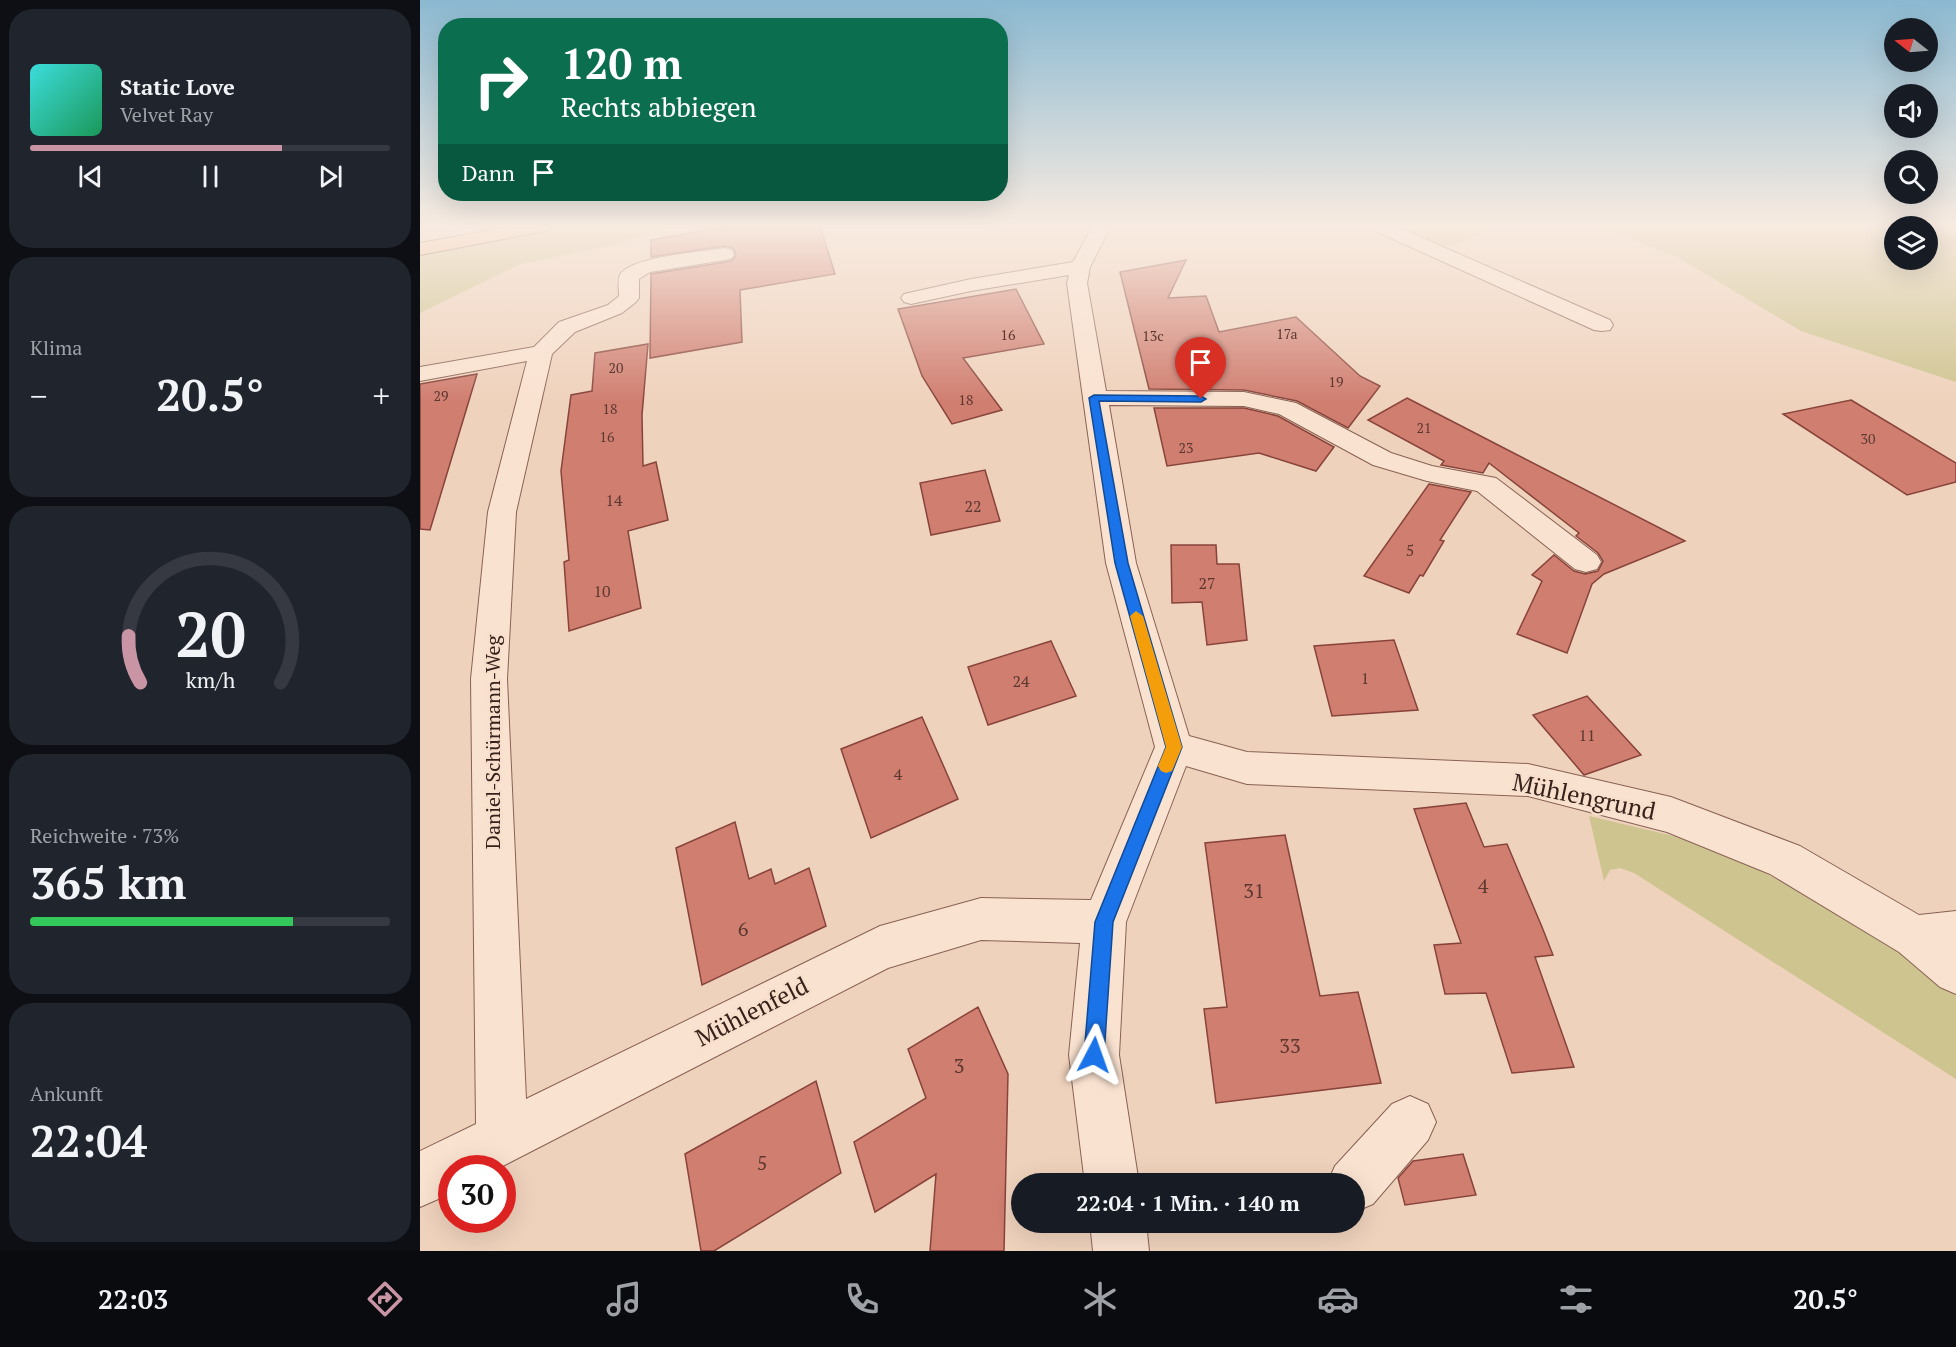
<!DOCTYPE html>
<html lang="de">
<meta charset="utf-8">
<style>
body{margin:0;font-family:"PT Serif",serif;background:#20242c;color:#f1f3f6;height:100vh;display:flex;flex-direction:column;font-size:22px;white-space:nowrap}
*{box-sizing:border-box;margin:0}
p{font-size:20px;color:#9ea1a6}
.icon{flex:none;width:33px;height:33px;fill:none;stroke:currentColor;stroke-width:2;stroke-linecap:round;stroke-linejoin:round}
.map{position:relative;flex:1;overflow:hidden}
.details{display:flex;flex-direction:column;gap:9px;padding:9px;background:#0d0f14;width:420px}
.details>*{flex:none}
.hud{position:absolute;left:18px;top:18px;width:570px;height:183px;border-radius:24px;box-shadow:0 6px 24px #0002;background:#0b6e4f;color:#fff;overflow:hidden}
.needle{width:39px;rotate:287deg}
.controls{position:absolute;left:1464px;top:18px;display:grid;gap:12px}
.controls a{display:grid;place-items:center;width:54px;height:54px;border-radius:50%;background:#171b24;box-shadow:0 6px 24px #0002;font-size:30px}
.speed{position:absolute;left:18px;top:1155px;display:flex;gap:12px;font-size:30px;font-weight:700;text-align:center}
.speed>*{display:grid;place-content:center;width:78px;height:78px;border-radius:50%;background:#171b24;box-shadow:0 6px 24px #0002;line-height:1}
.speed .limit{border:9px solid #d22;background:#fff;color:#111}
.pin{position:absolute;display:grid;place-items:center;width:51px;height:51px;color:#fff;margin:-62px -26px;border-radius:50% 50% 50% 0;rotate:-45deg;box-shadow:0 0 6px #0007}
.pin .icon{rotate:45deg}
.me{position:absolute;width:66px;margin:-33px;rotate:4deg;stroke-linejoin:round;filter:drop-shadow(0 0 4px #0008)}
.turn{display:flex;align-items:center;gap:21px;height:126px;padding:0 24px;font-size:27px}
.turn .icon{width:78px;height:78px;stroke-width:2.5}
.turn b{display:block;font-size:42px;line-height:51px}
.then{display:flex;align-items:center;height:57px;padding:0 24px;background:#0003;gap:12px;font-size:22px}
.big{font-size:45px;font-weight:800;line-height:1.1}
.details .widget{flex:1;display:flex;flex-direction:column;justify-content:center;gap:9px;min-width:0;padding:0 21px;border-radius:24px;background:#20242c}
.details .dial{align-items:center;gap:0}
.dial svg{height:156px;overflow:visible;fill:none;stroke:#363941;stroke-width:7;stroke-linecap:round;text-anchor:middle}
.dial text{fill:#f1f3f6;stroke:none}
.song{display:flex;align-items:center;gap:18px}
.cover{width:72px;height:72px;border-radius:9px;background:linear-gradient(135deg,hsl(180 70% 55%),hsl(150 70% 35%))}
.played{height:6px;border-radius:3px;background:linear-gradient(90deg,#c995a5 70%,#363941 70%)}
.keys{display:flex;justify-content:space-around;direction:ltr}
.heat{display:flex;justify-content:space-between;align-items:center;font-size:33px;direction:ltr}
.charge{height:9px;border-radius:4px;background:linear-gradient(90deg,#34c759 73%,#363941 0)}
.trip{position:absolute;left:591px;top:1173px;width:354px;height:60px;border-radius:30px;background:#171b24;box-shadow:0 6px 24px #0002;font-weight:800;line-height:60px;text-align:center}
.tab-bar{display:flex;height:96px;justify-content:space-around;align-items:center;background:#090b0e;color:#9ea1a6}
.tab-bar .icon{width:42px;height:42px}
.tab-bar .active{color:#c995a5}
.tab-bar b{font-size:27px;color:#f1f3f6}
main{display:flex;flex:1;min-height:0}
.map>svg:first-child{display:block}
.green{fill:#cec490;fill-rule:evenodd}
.building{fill:#d07e70;stroke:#88443a;stroke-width:1.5}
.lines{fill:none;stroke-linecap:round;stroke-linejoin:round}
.minor-casing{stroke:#886255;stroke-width:2}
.major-casing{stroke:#55322a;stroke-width:2}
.minor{fill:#fae2d0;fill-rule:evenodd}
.major{fill:#f6bb91;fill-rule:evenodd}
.route{fill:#1a73e8;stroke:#114b97;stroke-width:1.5}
.slow{fill:#f59e0b}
.labels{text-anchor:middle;stroke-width:5;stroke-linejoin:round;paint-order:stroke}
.far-number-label{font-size:14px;fill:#5c3830}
.number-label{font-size:16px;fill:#5c3830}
.street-label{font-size:20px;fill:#36211b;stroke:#f7dfcc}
.near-number-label{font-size:20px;fill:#5c3830}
.near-street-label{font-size:24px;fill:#36211b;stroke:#f7dfcc}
</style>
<main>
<section class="details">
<div class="widget">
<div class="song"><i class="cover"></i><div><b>Static Love</b><p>Velvet Ray</p></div></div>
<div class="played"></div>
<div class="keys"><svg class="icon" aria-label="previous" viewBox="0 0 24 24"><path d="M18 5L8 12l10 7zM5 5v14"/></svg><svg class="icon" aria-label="pause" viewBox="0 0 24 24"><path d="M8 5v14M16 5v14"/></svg><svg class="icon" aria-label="next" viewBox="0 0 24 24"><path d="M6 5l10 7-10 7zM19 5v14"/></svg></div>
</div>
<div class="widget"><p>Klima</p>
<div class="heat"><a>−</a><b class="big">20.5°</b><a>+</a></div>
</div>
<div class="widget dial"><svg viewBox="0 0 100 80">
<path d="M14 69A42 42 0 1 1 86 69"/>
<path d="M14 69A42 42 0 0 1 8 45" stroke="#c995a5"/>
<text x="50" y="56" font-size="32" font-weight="700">20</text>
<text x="50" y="72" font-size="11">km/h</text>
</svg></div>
<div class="widget"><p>Reichweite · 73%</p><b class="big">365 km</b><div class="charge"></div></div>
<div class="widget"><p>Ankunft</p><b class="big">22:04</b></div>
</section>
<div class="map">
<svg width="1536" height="1251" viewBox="0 0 1536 1251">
<rect width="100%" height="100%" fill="#efd2bc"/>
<g class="green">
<polygon points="152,226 262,226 246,229 185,247 101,264 0,313 0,255"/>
<polygon points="981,226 1084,226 1020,249"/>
<path d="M1178,226H1536V382L1381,331L1257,257ZM1474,226H1508V260H1474Z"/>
<polygon points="1169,816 1279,842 1321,860 1399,902 1494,958 1536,990 1536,1079 1214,873 1200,868 1190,870 1184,881"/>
</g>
<g class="building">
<polygon points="309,226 400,226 415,274 320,290 322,342 230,358 231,274 306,262 313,260 316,255 313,248 305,246 231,257 231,240"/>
<polygon points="766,260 748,298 786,296 799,332 876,317 940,376 960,386 928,428 877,401 824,390 729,389 700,272"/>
<polygon points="596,289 624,344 543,358 582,410 532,424 502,376 478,309"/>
<polygon points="228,344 222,415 223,466 236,462 248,520 208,531 221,608 149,631 144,562 149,560 141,471 151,395 172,391 175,353"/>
<polygon points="57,374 10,530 0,529 0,384"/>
<polygon points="987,398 1080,446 1265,541 1184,574 1172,584 1147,653 1097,634 1122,581 1112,575 1134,555 1154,571 1165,574 1178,571 1183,561 1178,553 1156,536 1159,533 1069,463 1063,473 1021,465 1024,461 948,420"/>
<polygon points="1431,400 1536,463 1536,482 1487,495 1363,414"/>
<polygon points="734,408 824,408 858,416 914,447 896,471 839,453 747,466"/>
<polygon points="565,470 580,521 511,535 500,483"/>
<polygon points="1009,484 1051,492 1020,540 1024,541 1003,576 1000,575 989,593 944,576"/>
<polygon points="751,545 796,545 797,564 819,564 827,640 787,645 782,602 752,603"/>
<polygon points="974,640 998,710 912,716 894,646"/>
<polygon points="631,641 656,696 568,725 548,667"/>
<polygon points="1167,696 1221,755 1164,775 1113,715"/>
<polygon points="502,717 538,799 451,838 421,749"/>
<polygon points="1046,803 1064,847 1087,844 1122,927 1133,955 1115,957 1154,1067 1092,1073 1066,993 1025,994 1014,945 1041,943 994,809"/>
<polygon points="315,822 329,879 351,869 355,884 389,868 406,926 282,985 256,848"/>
<polygon points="865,835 900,996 938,992 961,1083 796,1103 784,1009 807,1007 785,843"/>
<polygon points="558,1007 588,1074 584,1251 510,1251 516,1174 455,1212 434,1142 506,1098 488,1049"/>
<polygon points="396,1081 421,1173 294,1251 281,1251 265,1154"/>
<polygon points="1043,1154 1056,1195 985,1205 978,1178 993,1161"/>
</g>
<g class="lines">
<g class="minor-casing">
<g id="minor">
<path d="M673,226H691L670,267L667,283L686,391L824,392L876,403L971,453L1012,466L1076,478L1177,555L1181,562L1177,569L1166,572L1155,569L1057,491L1007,481L953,465L859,414L824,406L689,405L716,563L769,736L827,752L1108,764L1251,797L1380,846L1499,915L1536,911V994L1520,987L1479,952L1350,874L1247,832L1108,796L827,784L766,766L706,922L699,1055L719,1184H665L649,1055L660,943L561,940L468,968L79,1168H32V1193L0,1207V1151L56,1124L51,679L68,512L107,361L0,381V367L114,347L139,322L188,305L199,296C199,289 197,278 201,273C216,256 282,252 305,248L312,250L314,254L312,258L305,260L230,272L219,279V298L216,302L202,313L155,332L132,354L96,512L87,679L106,1099L460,926L561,898L671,900L735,747L686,563L647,283L649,275L551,291L491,304L484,302L481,298L484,294L551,279L653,262Z"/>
<polygon points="950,226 975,226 1190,320 1193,325 1190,330 1182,331 1174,330 953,230"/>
<polygon points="990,1096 1008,1104 1016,1122 1008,1140 953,1204 934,1212 934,1184 907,1184 915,1166 972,1104"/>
<polygon points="670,1222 726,1222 729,1251 673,1251"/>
</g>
</g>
<g class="major-casing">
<polygon id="major" points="93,226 134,226 125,231 0,255 0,243"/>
</g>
<use href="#minor" class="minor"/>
<use href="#major" class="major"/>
</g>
<linearGradient id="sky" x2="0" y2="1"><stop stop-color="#8bb9d1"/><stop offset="0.56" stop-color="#f8ebe1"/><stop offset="1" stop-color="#f8ebe1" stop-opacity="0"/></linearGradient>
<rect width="1536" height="402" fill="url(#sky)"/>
<polygon class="route" points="674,395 781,396 786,399 781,402 679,401 708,563 762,747 693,922 684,1055 681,1062 674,1065 667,1062 664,1055 675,922 746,747 695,563 669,398"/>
<polygon class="slow" points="716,611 723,616 762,747 752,771 746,773 741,771 738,766 746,747 710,616"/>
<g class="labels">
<g class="far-number-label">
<text x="867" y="339">17a</text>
<text x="588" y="340">16</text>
<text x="733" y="341">13c</text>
<text x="196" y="373">20</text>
<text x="916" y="387">19</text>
<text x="21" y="401">29</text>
<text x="546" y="405">18</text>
<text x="190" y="414">18</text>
<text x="1004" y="433">21</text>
<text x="187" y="442">16</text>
<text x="1448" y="444">30</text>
<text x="766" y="453">23</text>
</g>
<g class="number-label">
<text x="194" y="506">14</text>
<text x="553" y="512">22</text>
<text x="990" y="556">5</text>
<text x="787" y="589">27</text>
<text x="182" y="597">10</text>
<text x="945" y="684">1</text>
<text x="601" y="687">24</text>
<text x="1167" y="741">11</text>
<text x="478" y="780">4</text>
</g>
<g class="street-label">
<text transform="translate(73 742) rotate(-90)" y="7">Daniel-Schürmann-Weg</text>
</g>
<g class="near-number-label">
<text x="1063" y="893">4</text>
<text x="834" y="898">31</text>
<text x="323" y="936">6</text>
<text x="870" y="1053">33</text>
<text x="539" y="1073">3</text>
<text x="342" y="1170">5</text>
</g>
<g class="near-street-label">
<text transform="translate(1164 797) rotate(12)" y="8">Mühlengrund</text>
<text transform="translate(332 1012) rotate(-27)" y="8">Mühlenfeld</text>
</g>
</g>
</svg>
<div class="controls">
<a><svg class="needle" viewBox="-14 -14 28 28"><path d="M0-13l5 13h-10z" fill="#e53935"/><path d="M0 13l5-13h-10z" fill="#9ea1a6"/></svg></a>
<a><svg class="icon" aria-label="sound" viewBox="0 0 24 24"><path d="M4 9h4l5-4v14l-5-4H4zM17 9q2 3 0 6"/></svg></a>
<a><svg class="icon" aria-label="search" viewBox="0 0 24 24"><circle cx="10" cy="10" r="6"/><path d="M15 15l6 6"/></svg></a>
<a><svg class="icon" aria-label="layers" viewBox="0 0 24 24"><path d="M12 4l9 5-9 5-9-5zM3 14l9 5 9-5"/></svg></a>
</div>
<div class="speed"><div class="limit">30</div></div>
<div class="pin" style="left:781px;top:399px;background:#d93025"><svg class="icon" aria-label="arrive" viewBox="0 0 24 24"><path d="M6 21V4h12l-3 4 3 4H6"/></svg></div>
<svg class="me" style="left:674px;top:1055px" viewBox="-20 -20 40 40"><path d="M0-17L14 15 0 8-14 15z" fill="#1a73e8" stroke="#fff" stroke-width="4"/></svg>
<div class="trip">22:04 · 1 Min. · 140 m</div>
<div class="hud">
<div class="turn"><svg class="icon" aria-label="right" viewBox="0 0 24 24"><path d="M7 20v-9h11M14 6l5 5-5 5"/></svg><div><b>120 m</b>Rechts abbiegen</div></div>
<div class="then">Dann<svg class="icon" aria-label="arrive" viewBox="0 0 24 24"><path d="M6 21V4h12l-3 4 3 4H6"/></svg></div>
</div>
</div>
</main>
<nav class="tab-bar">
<b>22:03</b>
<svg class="icon active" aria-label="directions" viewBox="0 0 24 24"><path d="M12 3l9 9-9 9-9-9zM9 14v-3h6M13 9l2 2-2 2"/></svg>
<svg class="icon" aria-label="music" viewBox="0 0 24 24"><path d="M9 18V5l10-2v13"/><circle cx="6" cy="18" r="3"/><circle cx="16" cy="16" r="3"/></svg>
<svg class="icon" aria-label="phone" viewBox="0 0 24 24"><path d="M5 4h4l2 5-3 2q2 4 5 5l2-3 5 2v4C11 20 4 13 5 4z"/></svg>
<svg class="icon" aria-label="climate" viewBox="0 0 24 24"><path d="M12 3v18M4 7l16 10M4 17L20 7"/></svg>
<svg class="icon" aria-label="car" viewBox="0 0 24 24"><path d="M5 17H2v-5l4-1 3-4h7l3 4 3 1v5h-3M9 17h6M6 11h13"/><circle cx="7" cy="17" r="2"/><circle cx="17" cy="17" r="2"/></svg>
<svg class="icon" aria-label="filters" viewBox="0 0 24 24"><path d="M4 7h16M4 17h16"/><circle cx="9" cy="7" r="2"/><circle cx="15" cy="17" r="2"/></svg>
<b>20.5°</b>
</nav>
